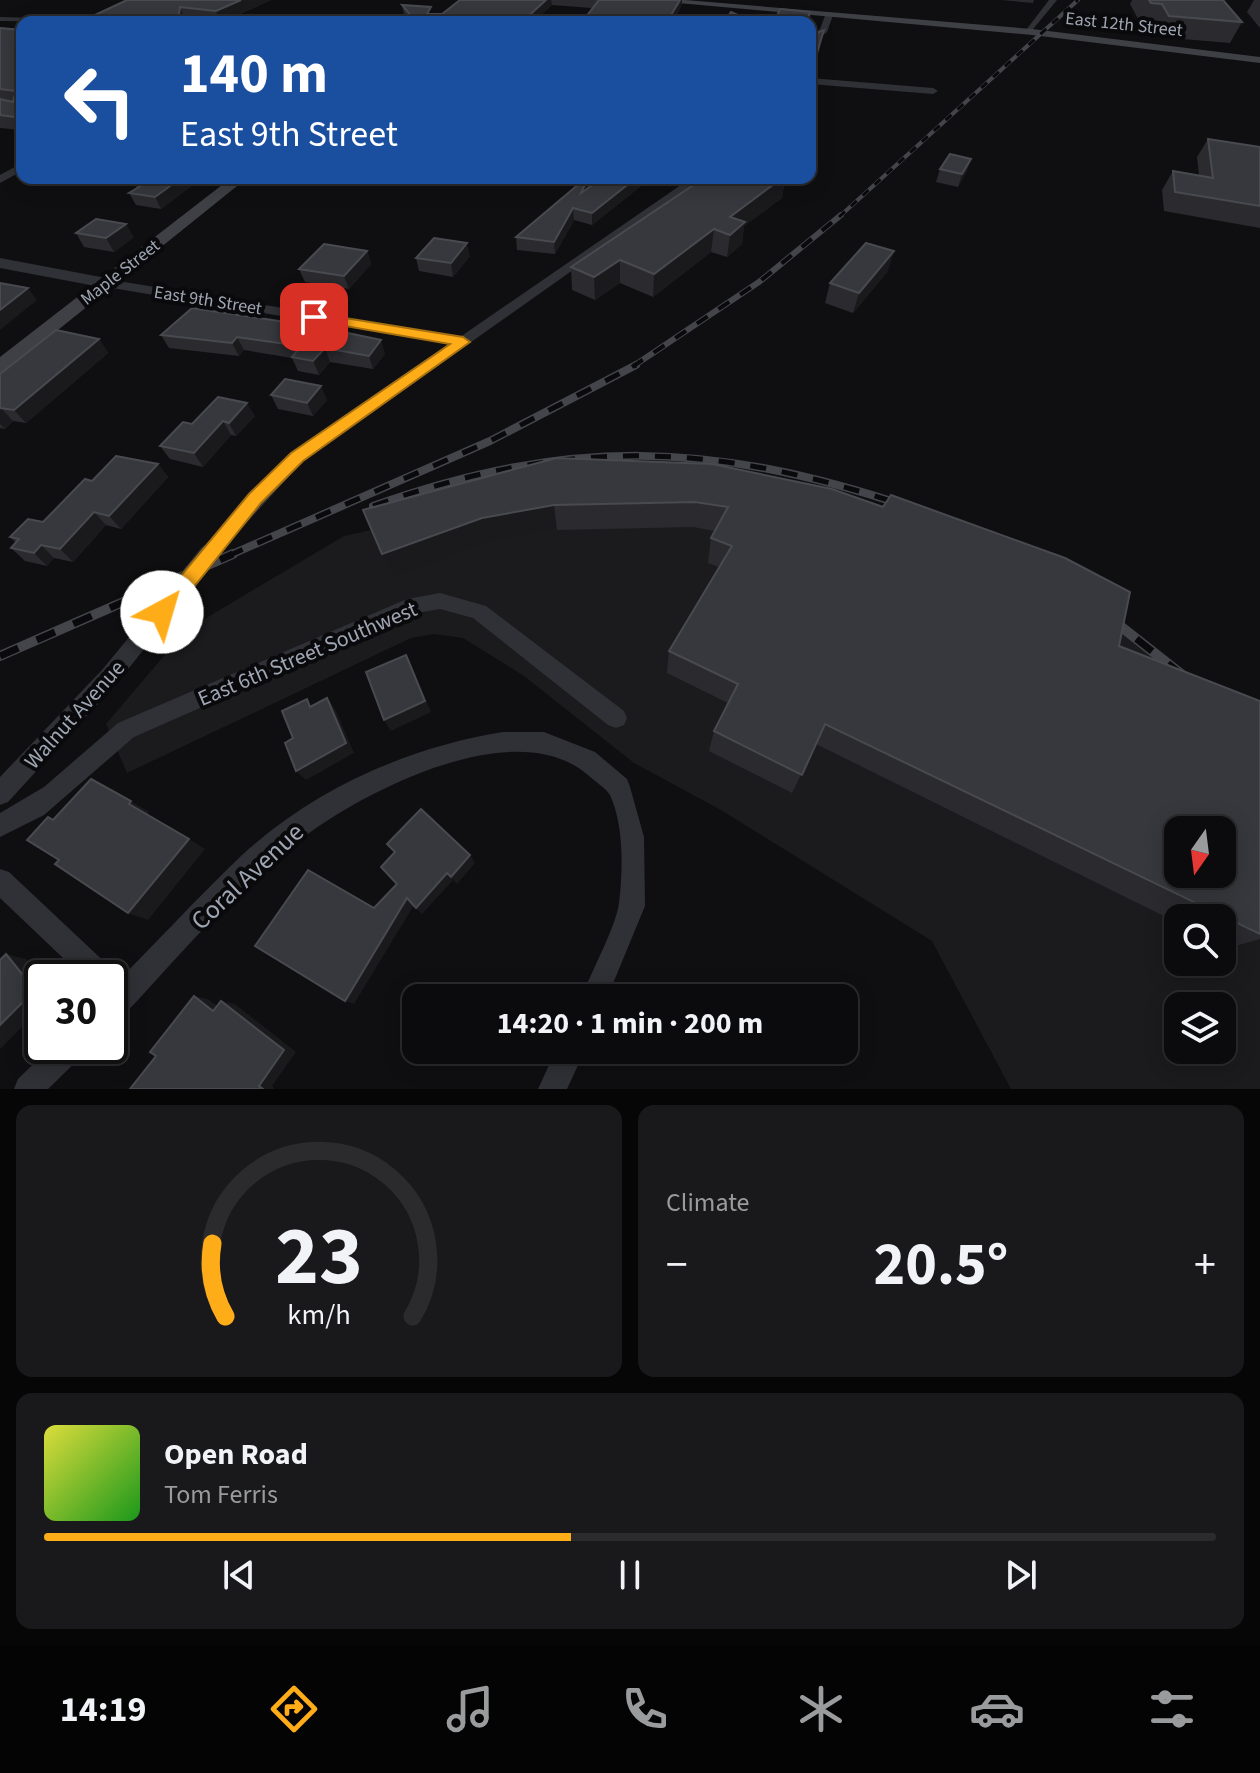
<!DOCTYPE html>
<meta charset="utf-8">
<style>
body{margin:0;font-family:"Source Sans 3",sans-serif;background:#19191b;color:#f1f3f6;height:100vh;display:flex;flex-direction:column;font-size:30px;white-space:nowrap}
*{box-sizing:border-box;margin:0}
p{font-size:26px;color:#9a9b9d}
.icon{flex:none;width:44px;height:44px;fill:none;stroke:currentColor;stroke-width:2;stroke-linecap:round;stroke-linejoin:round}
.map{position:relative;height:1089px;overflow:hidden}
.panel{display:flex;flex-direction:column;gap:16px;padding:16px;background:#060607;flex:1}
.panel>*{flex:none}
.hud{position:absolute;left:16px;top:16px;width:800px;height:168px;border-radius:16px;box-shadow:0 4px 20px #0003,0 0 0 2px #2b2b2e;background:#1a4fa0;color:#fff;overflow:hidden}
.needle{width:52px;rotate:194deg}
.fabs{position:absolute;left:1164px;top:816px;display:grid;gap:16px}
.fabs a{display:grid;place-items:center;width:72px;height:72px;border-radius:16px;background:#0b0b0d;box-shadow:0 4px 20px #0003,0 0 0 2px #2b2b2e;font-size:40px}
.speed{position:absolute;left:24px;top:960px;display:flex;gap:16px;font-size:40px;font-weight:700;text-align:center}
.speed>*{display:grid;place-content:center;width:104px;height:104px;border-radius:50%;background:#0b0b0d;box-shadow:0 4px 20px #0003,0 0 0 2px #2b2b2e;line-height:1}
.speed .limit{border:4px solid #111;border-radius:12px;background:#fff;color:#111}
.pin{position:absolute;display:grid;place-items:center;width:68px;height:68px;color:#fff;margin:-34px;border-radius:16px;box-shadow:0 4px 12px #0006}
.me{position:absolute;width:88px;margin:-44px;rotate:39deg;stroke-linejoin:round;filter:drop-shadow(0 0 6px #0008)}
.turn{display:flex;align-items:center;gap:28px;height:168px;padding:0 32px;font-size:36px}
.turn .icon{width:104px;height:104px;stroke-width:2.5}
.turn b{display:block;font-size:56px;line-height:68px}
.big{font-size:60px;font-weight:700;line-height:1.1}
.panel .card{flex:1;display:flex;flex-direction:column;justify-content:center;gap:12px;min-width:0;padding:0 28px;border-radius:16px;background:#19191b}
.panel .dial{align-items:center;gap:0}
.dial svg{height:208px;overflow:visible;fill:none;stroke:#2b2b2e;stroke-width:7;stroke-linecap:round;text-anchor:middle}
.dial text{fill:#f1f3f6;stroke:none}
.song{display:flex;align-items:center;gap:24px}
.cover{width:96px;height:96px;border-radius:12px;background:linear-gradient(135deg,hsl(60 70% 55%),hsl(120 70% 35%))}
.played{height:8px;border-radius:4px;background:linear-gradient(90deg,#ffac19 45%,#2b2b2e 45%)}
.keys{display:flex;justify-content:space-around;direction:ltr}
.heat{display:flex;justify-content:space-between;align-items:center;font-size:44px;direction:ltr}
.panel .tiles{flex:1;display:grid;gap:16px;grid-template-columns:1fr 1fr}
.card:last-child{grid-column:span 2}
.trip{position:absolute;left:402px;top:984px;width:456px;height:80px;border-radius:16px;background:#0b0b0d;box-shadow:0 4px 20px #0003,0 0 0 2px #2b2b2e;font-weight:700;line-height:80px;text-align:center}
.tab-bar{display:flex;height:128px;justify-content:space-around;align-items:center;background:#040405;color:#9a9b9d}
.tab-bar .icon{width:56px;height:56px}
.tab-bar .current{color:#ffac19}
.tab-bar b{font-size:36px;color:#f1f3f6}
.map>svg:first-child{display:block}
.built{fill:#1b1b1e;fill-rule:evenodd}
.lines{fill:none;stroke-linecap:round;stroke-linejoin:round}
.minor{fill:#303136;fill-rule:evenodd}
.tertiary{fill:#303136;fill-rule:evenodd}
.secondary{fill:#3e4046;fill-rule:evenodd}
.rail-far3-casing{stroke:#43454b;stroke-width:4}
.rail-far2-casing{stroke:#43454b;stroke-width:6}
.rail-far1-casing{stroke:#43454b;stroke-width:8}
.rail-casing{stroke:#43454b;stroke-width:10}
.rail-far3{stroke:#0a0a0c;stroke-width:3;stroke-dasharray:8;stroke-linecap:butt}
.rail-far2{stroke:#0a0a0c;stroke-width:4;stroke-dasharray:13;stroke-linecap:butt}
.rail-far1{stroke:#0a0a0c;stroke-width:5;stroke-dasharray:16;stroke-linecap:butt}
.rail{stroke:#0a0a0c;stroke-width:7;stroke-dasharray:20;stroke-linecap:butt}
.minor-bridge-far1{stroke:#303136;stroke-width:16}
.minor-bridge{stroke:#303136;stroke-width:20}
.wall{fill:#2b2b2f}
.shaded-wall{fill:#1a1a1d}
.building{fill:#37383d;stroke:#484a50;stroke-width:2;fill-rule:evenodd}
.route{fill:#ffac19;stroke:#a67010;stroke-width:2}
.labels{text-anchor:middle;stroke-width:8;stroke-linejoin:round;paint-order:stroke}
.far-street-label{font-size:18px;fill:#9fa6b3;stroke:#0a0a0c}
.street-label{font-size:22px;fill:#9fa6b3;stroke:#0a0a0c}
.near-street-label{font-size:26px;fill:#9fa6b3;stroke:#0a0a0c}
</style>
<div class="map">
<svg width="1260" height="1089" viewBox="0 0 1260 1089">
<rect width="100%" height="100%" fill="#0f0f11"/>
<path class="built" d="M577,485L1099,611L1244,728L1260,746V1089H1011L932,941L721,810L634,763L524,676L463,638L434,634L411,638L127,773L106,724L186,630L344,536ZM1178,830H1222V874H1178ZM1178,918H1222V962H1178ZM1178,1006H1222V1050H1178Z"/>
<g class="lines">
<g class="minor">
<polygon points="1049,0 1057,0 1029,34 1023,34"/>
<polygon points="826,13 833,15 827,32 810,45 810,39 820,29"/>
<polygon points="0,17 106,20 110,22 0,21"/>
<polygon points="810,78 933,88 938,91 933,94 810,84"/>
<polygon points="22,163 22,171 0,183 0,175"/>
<polygon points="691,178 703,178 303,461 231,540 219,540 216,535 219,530 291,453 449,344 106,287 100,283 106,279 460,337"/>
<polygon points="179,583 186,585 188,591 186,597 116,684 8,802 0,805 0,777 102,670 172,585"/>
<polygon points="440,593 486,606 624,711 627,718 624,725 616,728 608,725 473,618 440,609 416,613 134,737 44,815 0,837 0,813 44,787 118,723 407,599"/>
<path d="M503,732H544L595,752L627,779L630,787L644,837L645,906L607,998H581C590,975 617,924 619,903C623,871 624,825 610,795C606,788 594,781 588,775C519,716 383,783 319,826C243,877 183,953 120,1019L110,1023L112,987L110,988V978H84L0,898V869L9,872L112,969L116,978L112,987C155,944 197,898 241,856C312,790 408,747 503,732Z"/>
<polygon points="52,1046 86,1046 82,1056 48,1089 14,1089 18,1079"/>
<polygon points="556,1050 585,1050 567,1089 538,1089"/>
</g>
<polygon class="tertiary" points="0,258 106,278 114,283 106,288 0,268"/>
<g class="secondary">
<polygon points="645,0 685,0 1032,29 1260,57 1260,63 1032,35"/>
<polygon points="231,178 247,178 7,371 0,373 0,357"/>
</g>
<g class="rail-far3-casing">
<polyline id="rail-far3" points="839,217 1078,0"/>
</g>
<g class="rail-far2-casing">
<polyline id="rail-far2" points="632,367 759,282 841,215"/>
</g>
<g class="rail-far1-casing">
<g id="rail-far1">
<path d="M373,506C568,437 713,441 909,507"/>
<polyline points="228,556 490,441 636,365"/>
</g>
</g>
<g class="rail-casing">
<g id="rail">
<polyline points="1105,614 1190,681"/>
<polyline points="0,656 233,554"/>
</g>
</g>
<use href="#rail-far3" class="rail-far3"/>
<use href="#rail-far2" class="rail-far2"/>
<use href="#rail-far1" class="rail-far1"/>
<use href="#rail" class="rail"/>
<polyline class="minor-bridge-far1" points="208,556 225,535"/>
<polyline class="minor-bridge" points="179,591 209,554"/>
</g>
<g class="wall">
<polygon points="127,0 271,0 222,22 185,19"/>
<polygon points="460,0 682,0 681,7 673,22 582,22 592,8 552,5 534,22 410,22 404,14 402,5 432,14 442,14"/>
<polygon points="1001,0 1034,0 1033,3"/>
<polygon points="1132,0 1223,0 1242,22 1230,43 1159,37 1152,24 1141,24 1130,4"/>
<polygon points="1254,0 1260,0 1260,28 1247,12"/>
<polygon points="0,28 22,30 22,130 0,128"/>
<polygon points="1208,139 1260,147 1260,228 1164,211 1162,190 1173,171 1199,175 1197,157"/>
<polygon points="940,169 967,171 958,187 936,182"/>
<polygon points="202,178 161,209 136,205 129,193 137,188 135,184"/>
<polygon points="602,178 651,178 592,225 574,220 555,254 517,250 516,237"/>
<polygon points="704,178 785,178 782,198 744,226 742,244 727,257 711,252 653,297 620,283 595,300 572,290 571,267"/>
<polygon points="76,233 134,237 114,252 84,247"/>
<polygon points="367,251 371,264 349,289 305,282 299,269"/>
<polygon points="470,256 453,277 419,271 416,258"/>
<polygon points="888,271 853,313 825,303 830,283"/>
<polygon points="192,308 385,354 373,369 330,362 319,375 298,371 292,358 244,350 239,356 169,348 161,335"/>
<polygon points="99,339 108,353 26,423 13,421 5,429 0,428 0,374"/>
<polygon points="271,395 327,400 313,416 278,409"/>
<polygon points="255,416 236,436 231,435 203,467 170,459 160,446 192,424"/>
<polygon points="158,464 168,477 121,529 106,525 73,562 54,558 47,566 25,561 11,548 16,543 10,537 43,522 92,481"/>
<polygon points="712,464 1119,646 1260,701 1260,939 1228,948 1222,945 1222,918 1178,918 1178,923 816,744 792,793 709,751 714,731 728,703 667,673 669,651 719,567 708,563 711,538 715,531 693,527 557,530 489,543 393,579 363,510"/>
</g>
<g class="shaded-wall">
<polygon points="241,0 271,0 220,22 216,11"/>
<polygon points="546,0 551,0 552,5 534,22 522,22"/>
<polygon points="680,0 682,0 681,7 673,22 667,22"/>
<polygon points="180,7 185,19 185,22 178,22"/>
<polygon points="824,30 820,48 813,75 810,76 810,57"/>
<polygon points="971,159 967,171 958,187 962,174"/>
<polygon points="181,178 202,178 161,209 155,197"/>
<polygon points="588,178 589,188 581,193"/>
<polygon points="636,178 651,178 592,225 592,213"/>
<polygon points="782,178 785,178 782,198 744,226 742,244 727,257 730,235 730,217"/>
<polygon points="573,208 574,220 555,254 554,242"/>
<polygon points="126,224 134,237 114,252 106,238"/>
<polygon points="714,229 711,252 653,297 654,274"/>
<polygon points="467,243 470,256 453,277 451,263"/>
<polygon points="367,251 371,264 349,289 344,276"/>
<polygon points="894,251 888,271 853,313 859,293"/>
<polygon points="620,260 620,283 595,300 594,277"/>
<polygon points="28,288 37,300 0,330 0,310"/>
<polygon points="237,337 244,350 239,356 232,343"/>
<polygon points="99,339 108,353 26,423 14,410"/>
<polygon points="381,340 385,354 373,369 369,356"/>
<polygon points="325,348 330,362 319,375 313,361"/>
<polygon points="321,386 327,400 313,416 307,403"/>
<polygon points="247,403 255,416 236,436 229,423"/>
<polygon points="0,408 1,408 13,421 5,429 0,424"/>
<polygon points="223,421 231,435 203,467 194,453"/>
<polygon points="158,464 168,477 121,529 109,516"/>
<polygon points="554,505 557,530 489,543 393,579 382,554 482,518"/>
<polygon points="94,512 106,525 73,562 60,549"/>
<polygon points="41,545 54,558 47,566 34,553"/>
<polygon points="406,655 431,712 391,731 384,720"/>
<polygon points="327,698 335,709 354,753 306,780 296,771"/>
<polygon points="131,801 149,812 147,815 129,804"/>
<polygon points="189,839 205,849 148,920 128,913"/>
<polygon points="470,855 475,863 457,884 451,877"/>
<polygon points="447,873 453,880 422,914 416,908"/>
<polygon points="407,898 414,905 354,1004 345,1001"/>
<polygon points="6,954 26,959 42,979 42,1007 0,1049 0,1025"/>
<polygon points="194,996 208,999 227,1014 213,1011"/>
<polygon points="221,1001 235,1004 296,1052 272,1086 275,1089 263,1089 259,1086"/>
</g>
<g class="building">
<polygon points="127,0 241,0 216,11 180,7 178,22 80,22"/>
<polygon points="460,0 546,0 522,22 416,22 402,5 431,7 427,14 442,14"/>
<polygon points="599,0 680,0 667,22 582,22"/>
<polygon points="1149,0 1223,0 1242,22 1169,16 1162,4 1151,3"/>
<polygon points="780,9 810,12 807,22 774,22"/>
<polygon points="731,12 738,15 736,22 724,22"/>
<polygon points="0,28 22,30 22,118 0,115 0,99 13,102 16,91 0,89"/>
<polygon points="824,30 816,56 810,57 810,36"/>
<polygon points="1208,139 1260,147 1260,206 1175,192 1173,171 1213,178"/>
<polygon points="950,154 971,159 962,174 940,169"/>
<polygon points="143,178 181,178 155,197 129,193 142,185 135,184"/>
<polygon points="586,178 588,178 581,193 602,178 636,178 592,213 573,208 554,242 516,237"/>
<polygon points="704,178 782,178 730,217 745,222 730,235 714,229 654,274 620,260 594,277 571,267"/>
<polygon points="96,219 126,224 106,238 76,233"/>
<polygon points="434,238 467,243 451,263 416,258"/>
<polygon points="866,243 894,251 859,293 830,283"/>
<polygon points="324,244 367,251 344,276 299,269"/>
<polygon points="0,283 28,288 0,310"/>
<polygon points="192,308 319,327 381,340 369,356 325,348 313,361 292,357 301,346 237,337 232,343 161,335"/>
<polygon points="56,330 99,339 14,410 0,408 0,374"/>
<polygon points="285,379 321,386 307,403 271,395"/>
<polygon points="218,397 247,403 229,423 223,421 194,453 160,446 183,422 192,424"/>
<polygon points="116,456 158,464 109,516 94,512 60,549 41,545 34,553 11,548 19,539 10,537 28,519 43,522 85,479 92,481"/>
<path d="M556,458L712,464L832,489L883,507L891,495L1065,558L1130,592L1119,646L1260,701V934L825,724L802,775L714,731L738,684L669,651L732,546L711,538L728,507L695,502L554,505L482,518L382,554L363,510ZM1178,830H1222V874H1178Z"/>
<polygon points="406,655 425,701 384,720 366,672"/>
<polygon points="327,698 346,743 296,771 285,743 293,738 282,711 307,699 310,707"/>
<polygon points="91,779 131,801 129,804 189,839 128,913 55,864 59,860 27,840 48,817 53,820"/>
<polygon points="421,809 470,855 451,877 447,873 416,908 407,898 345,1001 255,946 308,870 374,908 397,884 381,867 395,852 387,844"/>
<polygon points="6,954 35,990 0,1025 0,960"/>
<polygon points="194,996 213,1011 221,1001 284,1050 259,1086 263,1089 130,1089 156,1056 150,1052"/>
</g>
<polygon class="route" points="314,313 463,337 470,342 303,461 261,503 169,618 155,618 152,612 155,607 249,494 291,453 450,344 310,320 310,314"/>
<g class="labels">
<g class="far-street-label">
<text transform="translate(1124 24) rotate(6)" y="6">East 12th Street</text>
<text transform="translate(120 272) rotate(-38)" y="6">Maple Street</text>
<text transform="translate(208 300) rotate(9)" y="6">East 9th Street</text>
</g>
<g class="street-label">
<text transform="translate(307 653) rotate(-23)" y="8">East 6th Street Southwest</text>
<text transform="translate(74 714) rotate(-48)" y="8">Walnut Avenue</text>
</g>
<g class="near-street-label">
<text transform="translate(247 876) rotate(-43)" y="9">Coral Avenue</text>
</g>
</g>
</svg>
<div class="fabs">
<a><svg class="needle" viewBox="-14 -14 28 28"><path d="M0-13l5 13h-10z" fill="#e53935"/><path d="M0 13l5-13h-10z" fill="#9a9b9d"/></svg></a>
<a><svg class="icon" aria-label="search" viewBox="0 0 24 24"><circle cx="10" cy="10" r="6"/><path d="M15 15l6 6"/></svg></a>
<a><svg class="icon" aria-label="layers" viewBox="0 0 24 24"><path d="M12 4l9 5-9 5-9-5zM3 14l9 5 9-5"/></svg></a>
</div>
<div class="speed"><div class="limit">30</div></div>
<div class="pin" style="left:314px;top:317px;background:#d93025"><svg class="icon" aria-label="arrive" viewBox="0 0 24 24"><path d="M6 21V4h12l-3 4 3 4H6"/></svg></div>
<svg class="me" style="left:162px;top:612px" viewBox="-20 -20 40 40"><circle r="19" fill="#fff"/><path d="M0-13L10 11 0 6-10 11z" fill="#ffac19"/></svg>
<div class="trip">14:20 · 1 min · 200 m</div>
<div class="hud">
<div class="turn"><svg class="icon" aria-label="left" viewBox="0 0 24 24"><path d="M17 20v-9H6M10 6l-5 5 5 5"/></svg><div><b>140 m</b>East 9th Street</div></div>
</div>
</div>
<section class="panel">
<div class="tiles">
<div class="card dial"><svg viewBox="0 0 100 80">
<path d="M14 69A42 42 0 1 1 86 69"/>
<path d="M14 69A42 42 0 0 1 9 41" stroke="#ffac19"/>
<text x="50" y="56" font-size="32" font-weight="700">23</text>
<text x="50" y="72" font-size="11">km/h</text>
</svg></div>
<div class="card"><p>Climate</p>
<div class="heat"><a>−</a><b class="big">20.5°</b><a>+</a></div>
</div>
<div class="card">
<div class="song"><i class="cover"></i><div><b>Open Road</b><p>Tom Ferris</p></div></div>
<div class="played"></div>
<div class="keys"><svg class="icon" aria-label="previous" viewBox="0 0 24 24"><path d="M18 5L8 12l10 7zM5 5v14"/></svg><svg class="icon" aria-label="pause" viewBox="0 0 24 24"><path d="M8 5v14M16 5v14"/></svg><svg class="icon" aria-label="next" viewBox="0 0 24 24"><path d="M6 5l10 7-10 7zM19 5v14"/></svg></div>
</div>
</div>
</section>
<nav class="tab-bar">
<b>14:19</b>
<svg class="icon current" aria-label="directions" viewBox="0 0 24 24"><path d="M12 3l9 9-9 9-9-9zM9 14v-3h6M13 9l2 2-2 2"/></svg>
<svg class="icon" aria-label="music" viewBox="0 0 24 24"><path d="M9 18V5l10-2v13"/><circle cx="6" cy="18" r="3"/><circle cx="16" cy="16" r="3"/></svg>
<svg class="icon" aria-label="phone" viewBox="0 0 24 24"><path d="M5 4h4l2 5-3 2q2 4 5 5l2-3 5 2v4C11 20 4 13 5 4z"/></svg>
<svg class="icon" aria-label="climate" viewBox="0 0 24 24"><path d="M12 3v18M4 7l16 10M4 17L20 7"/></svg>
<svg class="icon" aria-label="car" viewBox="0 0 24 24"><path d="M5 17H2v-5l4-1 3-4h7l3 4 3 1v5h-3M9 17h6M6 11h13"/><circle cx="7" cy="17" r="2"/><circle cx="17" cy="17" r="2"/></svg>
<svg class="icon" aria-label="filters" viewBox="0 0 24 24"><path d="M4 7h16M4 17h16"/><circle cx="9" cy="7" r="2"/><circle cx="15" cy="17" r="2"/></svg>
</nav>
